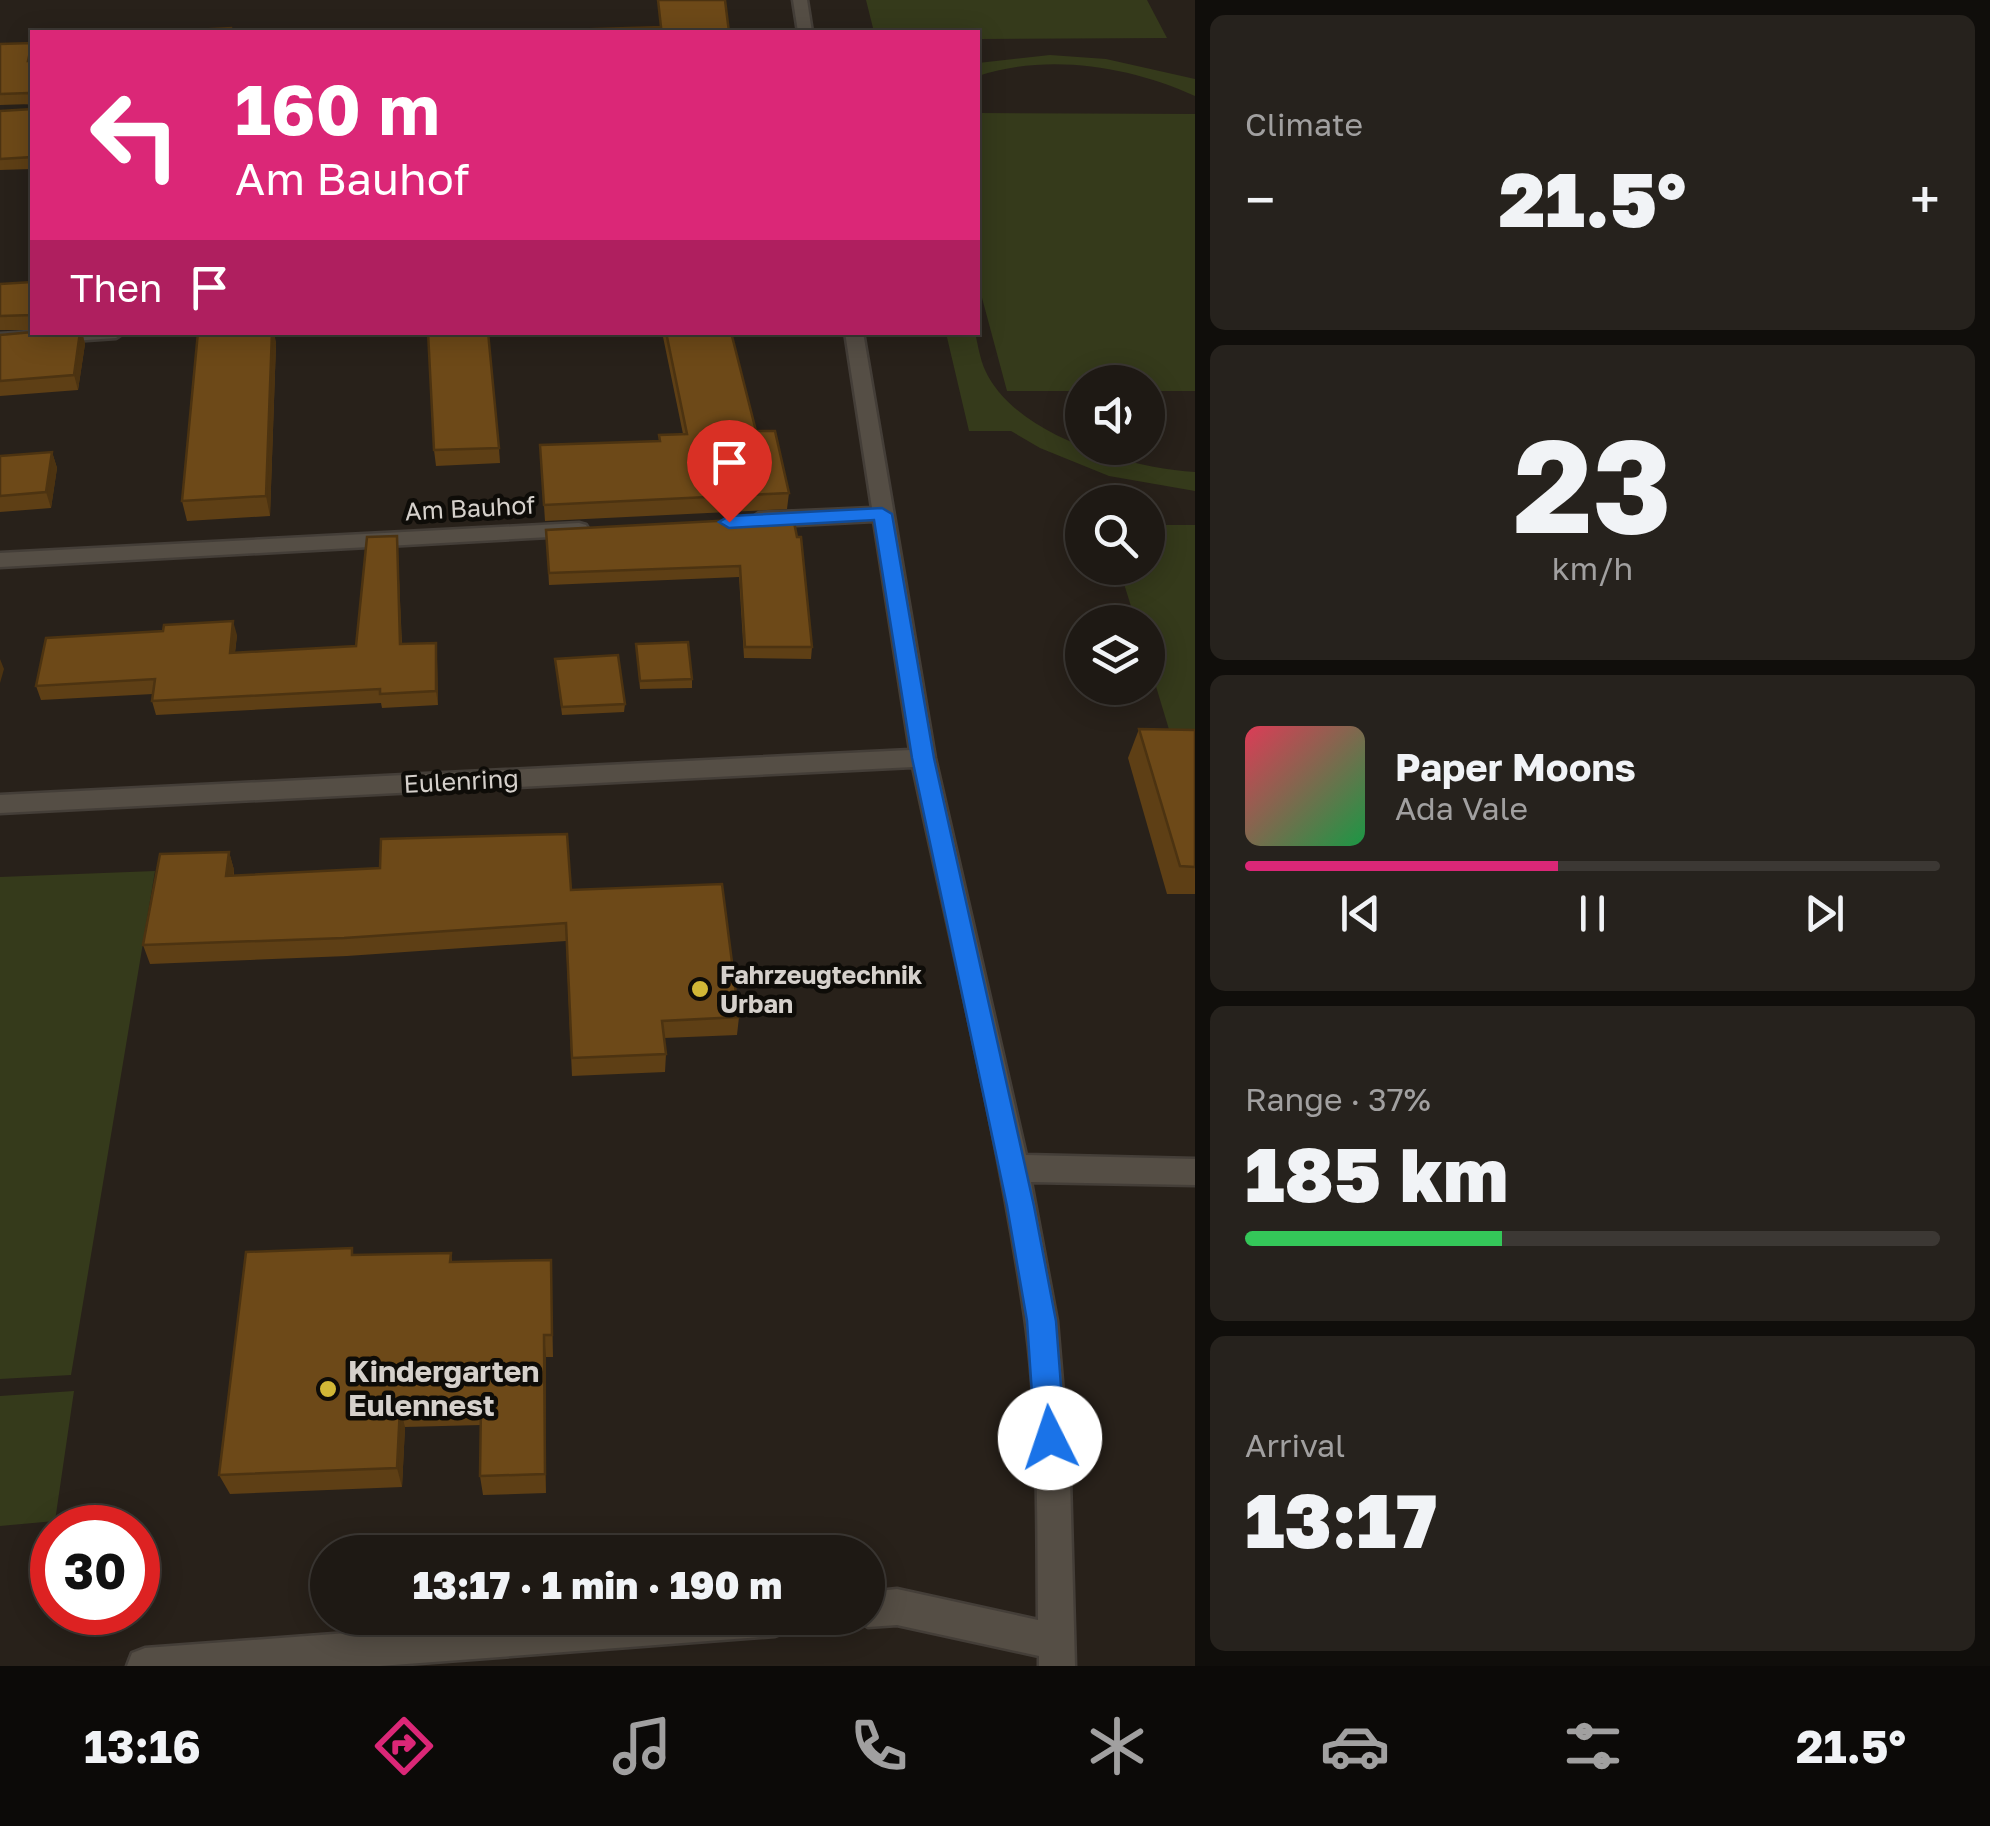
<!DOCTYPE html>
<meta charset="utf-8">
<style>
body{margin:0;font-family:"Golos Text",sans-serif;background:#26221d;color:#f1f3f6;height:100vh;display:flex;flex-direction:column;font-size:38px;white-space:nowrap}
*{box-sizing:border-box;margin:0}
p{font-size:32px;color:#a1a0a0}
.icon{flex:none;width:55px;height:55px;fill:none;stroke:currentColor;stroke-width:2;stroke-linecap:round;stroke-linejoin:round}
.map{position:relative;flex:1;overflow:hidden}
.side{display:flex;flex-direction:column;gap:15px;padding:15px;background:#100e0b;width:795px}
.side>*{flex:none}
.banner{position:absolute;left:30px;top:30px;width:950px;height:305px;border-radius:0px;box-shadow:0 5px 25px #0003,0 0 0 2px #3c3834;background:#db2777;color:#fff;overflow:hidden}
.buttons{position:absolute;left:1065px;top:365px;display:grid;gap:20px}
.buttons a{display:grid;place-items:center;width:100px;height:100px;border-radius:50%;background:#1e1914;box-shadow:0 5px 25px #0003,0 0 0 2px #3c3834;font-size:50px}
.speed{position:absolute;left:30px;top:1505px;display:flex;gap:20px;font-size:50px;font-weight:700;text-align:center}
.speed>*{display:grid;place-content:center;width:130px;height:130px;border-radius:50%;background:#1e1914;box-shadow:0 5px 25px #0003,0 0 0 2px #3c3834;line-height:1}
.speed .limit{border:15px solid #d22;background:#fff;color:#111}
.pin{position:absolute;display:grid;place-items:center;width:85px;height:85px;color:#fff;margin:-102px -42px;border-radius:50% 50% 50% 0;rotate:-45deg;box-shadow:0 0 10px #0007}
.pin .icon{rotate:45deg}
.me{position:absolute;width:110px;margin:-55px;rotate:356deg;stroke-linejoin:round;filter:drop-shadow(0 0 8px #0008)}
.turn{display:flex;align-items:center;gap:35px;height:210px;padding:0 40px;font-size:45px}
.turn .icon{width:130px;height:130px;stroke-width:2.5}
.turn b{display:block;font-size:70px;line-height:85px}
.then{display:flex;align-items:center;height:95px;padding:0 40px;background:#0003;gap:20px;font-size:38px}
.big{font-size:75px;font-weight:800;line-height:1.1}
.side .card{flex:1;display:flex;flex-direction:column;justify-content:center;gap:15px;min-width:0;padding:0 35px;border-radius:15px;background:#26221d}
.side .dial{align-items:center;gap:0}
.dial b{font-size:130px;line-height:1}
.song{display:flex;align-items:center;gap:30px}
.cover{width:120px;height:120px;border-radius:15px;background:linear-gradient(135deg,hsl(350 70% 55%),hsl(140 70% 35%))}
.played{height:10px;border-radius:5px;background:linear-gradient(90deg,#db2777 45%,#3c3834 45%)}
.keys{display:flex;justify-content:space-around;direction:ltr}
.heat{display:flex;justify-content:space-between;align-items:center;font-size:55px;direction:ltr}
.charge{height:15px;border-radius:8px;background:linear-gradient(90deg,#34c759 37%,#3c3834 0)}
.trip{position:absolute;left:310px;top:1535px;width:575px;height:100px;border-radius:50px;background:#1e1914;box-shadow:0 5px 25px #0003,0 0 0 2px #3c3834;font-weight:800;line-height:100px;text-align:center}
.menu{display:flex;height:160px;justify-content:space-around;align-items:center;background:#0c0a08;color:#a1a0a0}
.menu .icon{width:70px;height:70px}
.menu .on{color:#db2777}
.menu b{font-size:45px;color:#f1f3f6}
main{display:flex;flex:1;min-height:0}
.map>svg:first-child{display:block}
.green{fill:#353a1b}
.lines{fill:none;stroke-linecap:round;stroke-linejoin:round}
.street-casing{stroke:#443e38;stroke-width:5}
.street{fill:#554e45;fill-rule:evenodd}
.wall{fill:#5e3f15}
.shaded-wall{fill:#4c3311}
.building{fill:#6d4918;stroke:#4c3311;stroke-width:2.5}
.route{fill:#1a73e8;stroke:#114b97;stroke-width:2.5}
.poi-dot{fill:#d1b736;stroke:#0e0c08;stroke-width:4}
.labels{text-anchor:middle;stroke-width:9;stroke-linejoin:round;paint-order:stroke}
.street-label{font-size:25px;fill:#d5d0cb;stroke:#0e0c08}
.poi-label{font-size:25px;font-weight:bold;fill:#d5d0cb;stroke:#0e0c08;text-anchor:start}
.near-poi-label{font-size:30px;font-weight:bold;fill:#d5d0cb;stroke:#0e0c08;text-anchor:start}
</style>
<main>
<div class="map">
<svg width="1195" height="1666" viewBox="0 0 1195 1666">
<rect width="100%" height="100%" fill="#28211a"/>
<g class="green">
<polygon points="866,0 1147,0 1167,38 978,39 978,32 874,32"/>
<path d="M1050,55L1106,59L1195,79V96C1129,66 1048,53 978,76V63Z"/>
<polygon points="978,113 1195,114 1195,391 1148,391 1148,382 1082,382 1082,391 1007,391 978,283"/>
<path d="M946,333H975C978,345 980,359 985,370C1015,436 1129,468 1195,472V491L1109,476L1040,448L1011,431H969Z"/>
<polygon points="1148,525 1195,525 1195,736 1171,736 1148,660 1148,622 1136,622 1119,568 1148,568"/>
<polygon points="155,871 71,1375 0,1379 0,877"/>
<polygon points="74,1391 55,1521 0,1526 0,1396"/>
</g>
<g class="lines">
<g class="street-casing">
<g id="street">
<polygon points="793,0 807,0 812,32 798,32"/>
<polygon points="32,332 125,332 116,338 0,346 0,334"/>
<path d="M845,332H863L935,758L1026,1155L1195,1159V1185L1031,1182L1057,1321L1070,1478L1075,1666H1039V1656L897,1625L868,1627L854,1618H868V1592L897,1589L1038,1620C1037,1520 1039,1416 1025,1317C998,1132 952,950 913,767L0,813V795L910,750L874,521L759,527L749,520L759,513L872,508Z"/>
<polygon points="579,523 586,525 589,530 586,535 0,567 0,553"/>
<polygon points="548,1618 793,1618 788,1631 775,1636 380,1666 127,1666 132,1653 145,1648"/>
</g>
</g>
<use href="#street" class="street"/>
</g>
<g class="wall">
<polygon points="32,43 32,169 0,170 0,111 32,109 32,104 0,105 0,44"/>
<polygon points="32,282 32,330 0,330 0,284"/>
<polygon points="33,332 82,332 85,344 78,390 0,396 0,335"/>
<polygon points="198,332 274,332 276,344 270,516 187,521 182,501"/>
<polygon points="662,332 731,332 756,431 789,493 787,509 545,521 540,445 659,441 659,435 683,434"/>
<polygon points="499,448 500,463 436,466 434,450"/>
<polygon points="52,452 57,468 51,508 0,512 0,456"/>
<polygon points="793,517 812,647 811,659 744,658 739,577 549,585 546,530"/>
<polygon points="397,536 402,644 437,658 438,705 382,708 381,703 156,715 152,701 153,694 41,700 36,686 237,635 235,653 356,646"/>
<polygon points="636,644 692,679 692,688 640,689"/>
<polygon points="555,659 625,704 624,712 562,715"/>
<polygon points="1139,729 1195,730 1195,894 1167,894 1128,758"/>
<polygon points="229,852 234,870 234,876 571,890 739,1017 737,1035 664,1038 666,1054 665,1072 572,1076 566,941 347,956 150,964 143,945"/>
<polygon points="451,1253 452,1262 551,1260 553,1357 546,1357 546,1493 483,1495 480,1476 481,1425 405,1427 402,1487 230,1494 219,1475 354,1255"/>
</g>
<g class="shaded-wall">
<polygon points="80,332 82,332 85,344 78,390 74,375"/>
<polygon points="272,332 274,332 276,344 270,516 266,496"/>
<polygon points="52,452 57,468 51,508 46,492"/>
<polygon points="397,536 398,550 402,659 400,644"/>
<polygon points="233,621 237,635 233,667 230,653"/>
<polygon points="436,643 437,658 438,705 436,691"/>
<polygon points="0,659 4,669 0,683"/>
<polygon points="229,852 234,870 231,895 226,876"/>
<polygon points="544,1335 546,1357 546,1493 545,1474"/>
<polygon points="400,1407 405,1427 402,1487 397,1468"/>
</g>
<g class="building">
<polygon points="658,0 725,0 729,32 501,32 661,27"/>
<polygon points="231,28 231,32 194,32 194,30"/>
<polygon points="32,43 28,61 32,61 32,97 29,93 0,94 0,44"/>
<polygon points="32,99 32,157 0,159 0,111 32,109"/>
<polygon points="32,282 32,315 0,316 0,284"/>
<polygon points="33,332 80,332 74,375 0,381 0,335"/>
<polygon points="198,332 272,332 266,496 182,501"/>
<polygon points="428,332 488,332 499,448 434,450"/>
<polygon points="666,332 731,332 756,431 775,431 789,493 544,505 540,445 660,441 659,435 687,434"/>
<polygon points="52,452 46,492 0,496 0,456"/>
<polygon points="793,517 797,537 801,537 812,647 745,647 740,566 549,573 546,530"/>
<polygon points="397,536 400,644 436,643 436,691 380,694 380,689 152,701 155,679 36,686 46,638 163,631 164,625 233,621 230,653 356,646 367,537"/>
<polygon points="688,642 692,679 640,681 636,644"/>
<polygon points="618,655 625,704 562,707 555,659"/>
<polygon points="1139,729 1195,730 1195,867 1180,866"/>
<polygon points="567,834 571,890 722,884 739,1017 662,1021 666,1054 572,1058 566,923 344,938 143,945 160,854 229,852 226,876 380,868 381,839"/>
<polygon points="352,1248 352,1255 451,1253 450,1262 551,1260 552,1335 544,1335 545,1474 480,1476 481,1404 400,1407 397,1468 219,1475 246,1252"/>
</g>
<polygon class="route" points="882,508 892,514 934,758 1034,1206 1056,1321 1065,1438 1061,1449 1050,1454 1039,1449 1035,1438 1027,1321 1007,1206 912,758 874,520 729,528 719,522 729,516"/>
<g class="poi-dot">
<circle cx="700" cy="989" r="10"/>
<circle cx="328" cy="1389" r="10"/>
</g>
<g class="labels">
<g class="street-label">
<text transform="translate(470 508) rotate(-3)" y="9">Am Bauhof</text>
<text transform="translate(461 781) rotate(-3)" y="9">Eulenring</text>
</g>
<g class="poi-label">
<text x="720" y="984">Fahrzeugtechnik<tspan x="720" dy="29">Urban</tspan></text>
</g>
<g class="near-poi-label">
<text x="348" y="1382">Kindergarten<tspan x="348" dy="34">Eulennest</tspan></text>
</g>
</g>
</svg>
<div class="buttons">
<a><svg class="icon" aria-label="sound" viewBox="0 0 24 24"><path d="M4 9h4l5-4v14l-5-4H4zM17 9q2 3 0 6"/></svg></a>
<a><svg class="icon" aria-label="search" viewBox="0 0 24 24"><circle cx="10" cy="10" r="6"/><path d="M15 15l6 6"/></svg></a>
<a><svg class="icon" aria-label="layers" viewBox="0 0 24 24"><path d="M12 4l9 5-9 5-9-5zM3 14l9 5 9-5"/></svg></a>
</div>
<div class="speed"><div class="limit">30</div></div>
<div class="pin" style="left:729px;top:522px;background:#d93025"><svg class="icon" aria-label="arrive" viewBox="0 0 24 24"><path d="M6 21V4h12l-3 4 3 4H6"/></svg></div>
<svg class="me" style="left:1050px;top:1438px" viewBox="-20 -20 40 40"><circle r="19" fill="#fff"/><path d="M0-13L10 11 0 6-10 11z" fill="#1a73e8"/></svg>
<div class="trip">13:17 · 1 min · 190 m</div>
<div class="banner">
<div class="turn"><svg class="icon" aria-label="left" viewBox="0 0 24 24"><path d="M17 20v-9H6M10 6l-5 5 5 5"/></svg><div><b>160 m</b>Am Bauhof</div></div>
<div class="then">Then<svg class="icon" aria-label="arrive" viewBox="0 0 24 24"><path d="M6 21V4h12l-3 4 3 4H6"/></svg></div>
</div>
</div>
<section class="side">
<div class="card"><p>Climate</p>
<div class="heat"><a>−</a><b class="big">21.5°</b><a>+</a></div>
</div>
<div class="card dial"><b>23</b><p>km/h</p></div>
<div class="card">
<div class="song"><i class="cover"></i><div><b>Paper Moons</b><p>Ada Vale</p></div></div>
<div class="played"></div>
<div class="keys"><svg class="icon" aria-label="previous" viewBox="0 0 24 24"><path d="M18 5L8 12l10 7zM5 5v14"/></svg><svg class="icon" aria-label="pause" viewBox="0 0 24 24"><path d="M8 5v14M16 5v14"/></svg><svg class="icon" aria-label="next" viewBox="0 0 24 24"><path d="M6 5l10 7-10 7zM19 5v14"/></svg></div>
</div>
<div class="card"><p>Range · 37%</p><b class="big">185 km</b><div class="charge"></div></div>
<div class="card"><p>Arrival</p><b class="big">13:17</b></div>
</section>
</main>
<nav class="menu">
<b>13:16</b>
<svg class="icon on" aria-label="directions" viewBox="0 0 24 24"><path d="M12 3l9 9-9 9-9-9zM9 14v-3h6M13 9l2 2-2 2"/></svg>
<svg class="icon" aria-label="music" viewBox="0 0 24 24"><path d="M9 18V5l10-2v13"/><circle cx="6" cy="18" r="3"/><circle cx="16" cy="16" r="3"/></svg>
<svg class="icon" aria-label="phone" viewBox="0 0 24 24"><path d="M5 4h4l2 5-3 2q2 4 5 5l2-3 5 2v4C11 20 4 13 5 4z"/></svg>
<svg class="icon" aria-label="climate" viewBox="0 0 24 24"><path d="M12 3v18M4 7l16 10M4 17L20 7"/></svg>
<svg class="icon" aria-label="car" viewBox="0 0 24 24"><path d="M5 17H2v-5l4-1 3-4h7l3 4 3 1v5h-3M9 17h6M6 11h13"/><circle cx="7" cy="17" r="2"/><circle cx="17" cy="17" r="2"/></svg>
<svg class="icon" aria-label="filters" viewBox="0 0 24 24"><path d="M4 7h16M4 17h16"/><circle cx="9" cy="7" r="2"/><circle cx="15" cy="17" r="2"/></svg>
<b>21.5°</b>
</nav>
